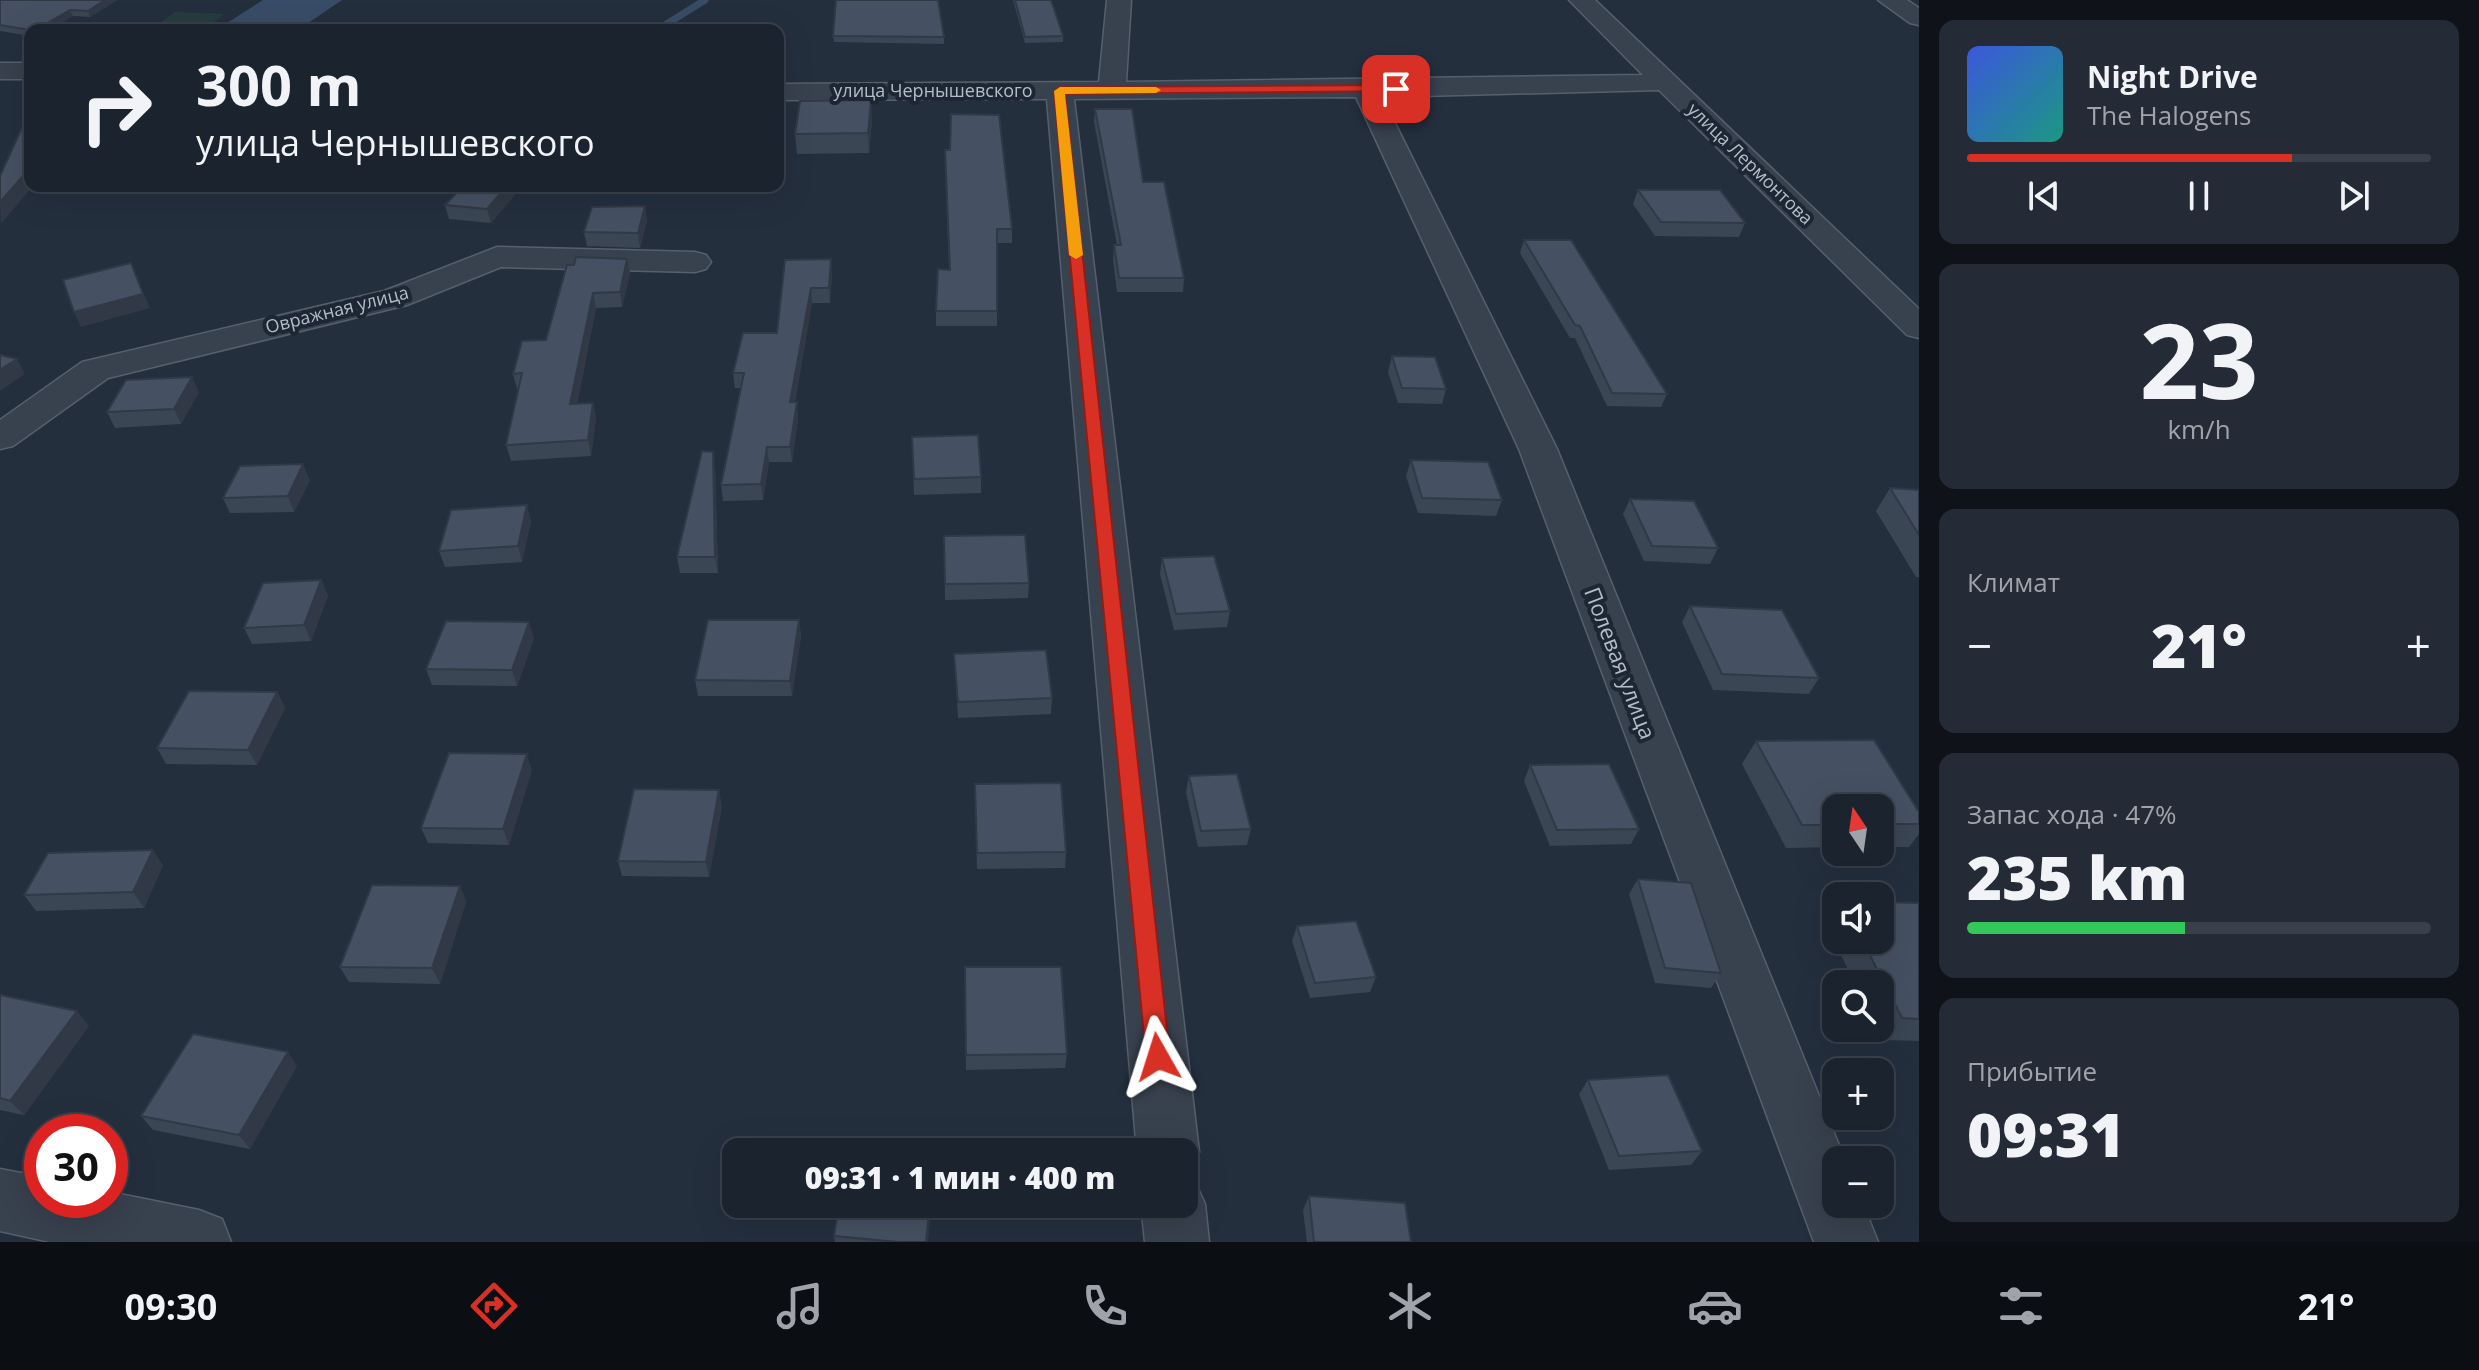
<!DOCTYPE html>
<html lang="ru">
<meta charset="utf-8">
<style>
body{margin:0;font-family:"Open Sans",sans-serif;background:#242b36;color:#f1f3f6;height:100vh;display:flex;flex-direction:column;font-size:30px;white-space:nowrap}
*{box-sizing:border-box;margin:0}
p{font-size:26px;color:#a0a4aa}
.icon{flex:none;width:44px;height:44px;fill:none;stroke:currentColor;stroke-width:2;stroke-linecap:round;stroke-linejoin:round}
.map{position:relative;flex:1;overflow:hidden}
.drawer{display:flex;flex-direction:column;gap:20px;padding:20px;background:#0f1319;width:560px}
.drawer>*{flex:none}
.guide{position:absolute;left:24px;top:24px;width:760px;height:168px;border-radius:16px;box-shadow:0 8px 32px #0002,0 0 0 2px #39404a;background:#1b232e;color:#f1f3f6;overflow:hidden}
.needle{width:52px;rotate:347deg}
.buttons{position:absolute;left:1822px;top:794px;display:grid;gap:16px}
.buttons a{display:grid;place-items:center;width:72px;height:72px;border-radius:16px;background:#1b232e;box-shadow:0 8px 32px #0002,0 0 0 2px #39404a;font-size:40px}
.speed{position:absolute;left:24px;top:1114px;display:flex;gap:16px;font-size:40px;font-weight:700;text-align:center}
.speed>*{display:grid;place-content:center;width:104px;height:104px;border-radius:50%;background:#1b232e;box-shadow:0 8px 32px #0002,0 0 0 2px #39404a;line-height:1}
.speed .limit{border:12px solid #d22;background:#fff;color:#111}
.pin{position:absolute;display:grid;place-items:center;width:68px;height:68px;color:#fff;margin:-34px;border-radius:16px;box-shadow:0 4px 12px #0006}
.me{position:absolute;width:88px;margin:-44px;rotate:354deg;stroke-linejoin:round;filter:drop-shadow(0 0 6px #0008)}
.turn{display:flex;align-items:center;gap:28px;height:168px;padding:0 40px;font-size:36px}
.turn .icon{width:104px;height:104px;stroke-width:2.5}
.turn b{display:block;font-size:56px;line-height:68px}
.big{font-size:60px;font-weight:800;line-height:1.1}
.drawer .tile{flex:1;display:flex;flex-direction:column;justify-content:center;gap:12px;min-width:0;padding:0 28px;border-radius:16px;background:#242b36}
.drawer .dial{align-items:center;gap:0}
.dial b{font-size:104px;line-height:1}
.song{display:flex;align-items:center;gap:24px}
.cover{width:96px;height:96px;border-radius:12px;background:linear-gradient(135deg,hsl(230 70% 55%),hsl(170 70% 35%))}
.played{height:8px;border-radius:4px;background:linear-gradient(90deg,#d93025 70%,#39404a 70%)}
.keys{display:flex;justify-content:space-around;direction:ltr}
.heat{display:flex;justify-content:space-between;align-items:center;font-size:44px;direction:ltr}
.charge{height:12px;border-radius:6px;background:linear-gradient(90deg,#34c759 47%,#39404a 0)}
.trip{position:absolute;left:722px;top:1138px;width:476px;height:80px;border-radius:16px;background:#1b232e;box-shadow:0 8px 32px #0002,0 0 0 2px #39404a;font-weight:800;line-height:80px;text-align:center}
.tabs{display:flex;height:128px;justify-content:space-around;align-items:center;background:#0b0e12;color:#a0a4aa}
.tabs .icon{width:56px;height:56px}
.tabs .on{color:#d93025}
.tabs b{font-size:36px;color:#f1f3f6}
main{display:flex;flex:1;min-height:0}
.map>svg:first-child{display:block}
.green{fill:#263c3f}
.water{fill:#394c67}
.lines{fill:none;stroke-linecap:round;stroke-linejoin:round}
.stream{stroke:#394c67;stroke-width:7}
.minor-casing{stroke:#565f6c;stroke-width:3}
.minor{fill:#38414e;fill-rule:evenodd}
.wall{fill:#3b4654}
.shaded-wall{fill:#303945}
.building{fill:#455162;stroke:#303945;stroke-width:2}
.route{fill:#d93025;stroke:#8d1f18;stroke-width:2}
.slow{fill:#f59e0b}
.labels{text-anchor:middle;stroke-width:8;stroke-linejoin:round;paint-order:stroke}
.far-street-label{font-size:18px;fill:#b4bcc9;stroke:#1d2633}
.street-label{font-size:22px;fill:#b4bcc9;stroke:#1d2633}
</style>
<main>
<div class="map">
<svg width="1919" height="1242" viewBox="0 0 1919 1242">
<rect width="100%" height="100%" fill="#242f3e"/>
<polygon class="green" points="175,12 224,14 204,30 150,30"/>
<polygon class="water" points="263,0 342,0 298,30 216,30"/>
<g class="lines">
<polyline class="stream" points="657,30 705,0"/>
<g class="minor-casing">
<g id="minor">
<polygon points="1107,0 1131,0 1126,82 1643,75 1569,0 1595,0 1919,309 1919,338 1907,335 1659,90 1382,97 1557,449 1845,1160 1836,1160 1836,1204 1863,1204 1878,1242 1814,1242 1519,449 1356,97 1074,99 1199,1152 1190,1173 1184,1175 1184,1152 1137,1152 1047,99 778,100 778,84 1099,82"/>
<polygon points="1878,0 1907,0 1919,8 1919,25 1910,23"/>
<rect x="0" y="63" width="30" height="16"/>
<polygon points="497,247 695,252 706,255 711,262 706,269 695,272 501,267 407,305 108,378 13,446 0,449 0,420 82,362 384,291"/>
<polygon points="0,1169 42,1177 42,1200 110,1200 110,1192 199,1210 222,1219 231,1242 50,1242 0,1231"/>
<polygon points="1184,1177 1195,1182 1205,1204 1209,1242 1145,1242 1141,1204 1184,1204"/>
</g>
</g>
<use href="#minor" class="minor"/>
</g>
<g class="wall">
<polygon points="0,0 117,0 90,17 73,16 49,30 30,30 30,36 0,31"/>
<polygon points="1013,0 1051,0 1063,36 1063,42 1025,43"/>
<polygon points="833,36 944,37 944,44 834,42"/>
<polygon points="1095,109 1143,182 1184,278 1183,292 1117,292 1113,260 1114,245 1117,245 1094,122"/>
<polygon points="872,120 869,153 797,154 795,134"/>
<polygon points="945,164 1012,229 1012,243 997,243 997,326 936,326 936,311 949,270"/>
<polygon points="1638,190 1745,223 1739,237 1655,236 1633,204"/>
<polygon points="518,191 491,223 449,219 445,205"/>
<polygon points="647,220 640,248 587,246 584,232"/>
<polygon points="1524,240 1667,394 1661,407 1607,406 1575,338 1570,338 1520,253"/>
<polygon points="785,260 832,274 830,303 812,303 795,402 798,418 792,462 769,462 763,500 723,501 721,485 741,388 735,388 733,373 777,333"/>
<polygon points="567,265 630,273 622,307 596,308 577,404 593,403 596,418 591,456 511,461 506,445 519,389 517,389 513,374 546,340"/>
<polygon points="1392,356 1446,389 1442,404 1398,403 1388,372"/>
<polygon points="199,392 181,424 115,428 107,412"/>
<polygon points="912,437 981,477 981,493 914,495"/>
<polygon points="1411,460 1502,500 1496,516 1418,513 1406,476"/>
<polygon points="715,468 718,573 680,573 677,557"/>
<polygon points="310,480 294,512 230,513 223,498"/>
<polygon points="1890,488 1919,490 1919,577 1916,577 1876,511"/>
<polygon points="1630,499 1718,548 1710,564 1644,561 1623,514"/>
<polygon points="531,521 522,562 445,567 439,551"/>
<polygon points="944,536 1029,583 1028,598 945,600"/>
<polygon points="1162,558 1230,611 1227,627 1174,630 1160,574"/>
<polygon points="321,580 328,596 311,641 252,644 244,628"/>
<polygon points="1690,606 1819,678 1809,694 1713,690 1682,622"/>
<polygon points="799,620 801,636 792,696 698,696 695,680"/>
<polygon points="534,638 517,686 432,685 426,669"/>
<polygon points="954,654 1052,698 1051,714 958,718"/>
<polygon points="277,692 285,708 257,765 166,764 157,748"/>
<polygon points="1756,741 1919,812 1919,834 1909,847 1880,847 1880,808 1836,808 1836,847 1786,848 1742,764"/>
<polygon points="1530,765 1639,829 1631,844 1550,846 1524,781"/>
<polygon points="532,770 509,845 428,843 421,828"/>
<polygon points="1189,776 1251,829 1247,845 1198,847 1186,792"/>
<polygon points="975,784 1066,852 1065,868 977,869"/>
<polygon points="722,806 709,877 622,876 618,861"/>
<polygon points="163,865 144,908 36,911 24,895"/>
<polygon points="1638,879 1721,973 1711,988 1655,983 1629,894"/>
<polygon points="460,886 466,902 440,984 349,982 340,967"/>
<polygon points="1919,903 1919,1041 1883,1040 1877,1028 1880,1028 1880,984 1855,984 1826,924 1836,911 1836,940 1880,940"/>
<polygon points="1297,926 1376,977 1370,992 1310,998 1292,941"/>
<polygon points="965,967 1067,1054 1065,1068 966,1070"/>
<polygon points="0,995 89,1026 24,1115 0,1110"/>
<polygon points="297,1066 250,1149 153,1130 141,1116"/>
<polygon points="1588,1080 1702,1151 1691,1165 1609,1170 1579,1094"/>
<polygon points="1309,1196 1411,1242 1307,1242 1303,1210"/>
<polygon points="834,1236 928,1242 835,1242"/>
</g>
<g class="shaded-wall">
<polygon points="105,0 117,0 90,17 88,11"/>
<polygon points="70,10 73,16 49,30 35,30"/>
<polygon points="871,100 872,120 869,153 868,133"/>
<polygon points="30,168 30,186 33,186 1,224 0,202"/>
<polygon points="507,186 517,186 518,191 491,223 487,209"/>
<polygon points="645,206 647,220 640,248 638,233"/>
<polygon points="627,259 630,273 622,307 620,292"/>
<polygon points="831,259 832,274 830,303 829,288"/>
<polygon points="131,263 150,308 81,327 74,312"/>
<polygon points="811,288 812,303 792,418 790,402"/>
<polygon points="593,293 596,308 574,419 570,404"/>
<polygon points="17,359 25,374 0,391 0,370"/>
<polygon points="192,377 199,392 181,424 174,409"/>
<polygon points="797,402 798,418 792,462 790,447"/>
<polygon points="593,403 596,418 591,456 588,440"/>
<polygon points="767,447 769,462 763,500 761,484"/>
<polygon points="713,452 715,468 718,573 715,557"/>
<polygon points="303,464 310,480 294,512 288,496"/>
<polygon points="527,505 531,521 522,562 518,546"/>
<polygon points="321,580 328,596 311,641 304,625"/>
<polygon points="799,620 801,636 792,696 790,681"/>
<polygon points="529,622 534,638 517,686 512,670"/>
<polygon points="277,692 285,708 257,765 248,750"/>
<polygon points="527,754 532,770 509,845 503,829"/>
<polygon points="719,790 722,806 709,877 706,862"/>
<polygon points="153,850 163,865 144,908 133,892"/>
<polygon points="460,886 466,902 440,984 432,968"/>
<polygon points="77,1011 89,1026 24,1115 10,1101"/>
<polygon points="288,1052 297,1066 250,1149 239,1135"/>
<polygon points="930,1204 932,1204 928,1242 926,1242"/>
</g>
<g class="building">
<polygon points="0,0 105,0 88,11 70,10 35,30 30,30 0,25"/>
<polygon points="836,0 938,0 944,37 833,36"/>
<polygon points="1015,0 1051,0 1063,36 1025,37"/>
<polygon points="871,100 868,133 795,134 800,101"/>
<polygon points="1095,109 1132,109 1143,182 1164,182 1184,278 1119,278 1114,245 1121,245"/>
<polygon points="30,110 30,168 0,202 0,176"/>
<polygon points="951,114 999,115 1012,229 997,229 997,311 936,311 938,269 950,270 945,150 950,150"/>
<polygon points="463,186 507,186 487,209 445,205"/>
<polygon points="1638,190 1720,190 1745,223 1661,222"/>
<polygon points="645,206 638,233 584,232 592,207"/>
<polygon points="1524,240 1571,240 1667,394 1612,393 1580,326 1575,325"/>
<polygon points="576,257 627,259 620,292 593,293 570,404 593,403 588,440 506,445 522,373 513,374 522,341 546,340 567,265 574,265"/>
<polygon points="831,259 829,288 811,288 790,402 797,402 790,447 767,447 761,484 721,485 744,373 733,373 743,333 777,333 785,260"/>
<polygon points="131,263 143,294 74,312 63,280"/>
<polygon points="0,355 17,359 0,370"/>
<polygon points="1392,356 1435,357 1446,389 1402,388"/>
<polygon points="192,377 174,409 107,412 126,380"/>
<polygon points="978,435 981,477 914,479 912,437"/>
<polygon points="702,451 713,452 715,557 677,557"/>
<polygon points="1411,460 1488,462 1502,500 1422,498"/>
<polygon points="303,464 288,496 223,498 240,466"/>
<polygon points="1890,488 1919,490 1919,535"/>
<polygon points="1630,499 1694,501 1718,548 1652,546"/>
<polygon points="527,505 518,546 439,551 451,510"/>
<polygon points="1025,535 1029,583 945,584 944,536"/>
<polygon points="1214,556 1230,611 1176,614 1162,558"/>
<polygon points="321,580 304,625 244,628 263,583"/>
<polygon points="1690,606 1782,610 1819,678 1722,674"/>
<polygon points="708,620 799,620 790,681 695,680"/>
<polygon points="446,621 529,622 512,670 426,669"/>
<polygon points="1046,650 1052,698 958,702 954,654"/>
<polygon points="189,691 277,692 248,750 157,748"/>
<polygon points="1874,740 1919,812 1919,824 1880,824 1880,808 1836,808 1836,825 1802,825 1756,741"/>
<polygon points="449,753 527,754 503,829 421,828"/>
<polygon points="1609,764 1639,829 1557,830 1530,765"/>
<polygon points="1237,774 1251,829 1201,831 1189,776"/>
<polygon points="1061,783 1066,852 977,853 975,784"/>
<polygon points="634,789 719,790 706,862 618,861"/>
<polygon points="153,850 133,892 24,895 48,853"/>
<polygon points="1638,879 1691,883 1721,973 1665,968"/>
<polygon points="372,885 460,886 432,968 340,967"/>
<polygon points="1880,902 1919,903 1919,1019 1902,1018 1862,940 1880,940"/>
<polygon points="1356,921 1376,977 1315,983 1297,926"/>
<polygon points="965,967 1061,967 1067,1054 966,1055"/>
<polygon points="0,995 77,1011 10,1101 0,1098"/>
<polygon points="193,1034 288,1052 239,1135 141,1116"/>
<polygon points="1668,1075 1702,1151 1619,1156 1588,1080"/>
<polygon points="1309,1196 1405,1203 1411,1242 1314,1242"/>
<polygon points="839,1204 930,1204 926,1242 898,1242 834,1236"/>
</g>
<polygon class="route" points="1396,85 1400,86 1400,91 1065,94 1170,1057 1167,1064 1158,1068 1149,1064 1146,1057 1054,91 1060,87"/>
<polygon class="slow" points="1060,87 1156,87 1161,90 1156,93 1065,94 1083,255 1076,259 1069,255 1054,91"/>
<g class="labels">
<g class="far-street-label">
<text x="933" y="97">улица Чернышевского</text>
<text transform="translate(1750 164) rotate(44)" y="6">улица Лермонтова</text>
<text transform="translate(337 310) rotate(-14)" y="6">Овражная улица</text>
</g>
<g class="street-label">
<text transform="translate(1620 663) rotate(69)" y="8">Полевая улица</text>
</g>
</g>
</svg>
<div class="buttons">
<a><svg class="needle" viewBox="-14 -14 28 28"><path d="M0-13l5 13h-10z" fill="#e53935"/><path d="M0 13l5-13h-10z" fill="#a0a4aa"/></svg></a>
<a><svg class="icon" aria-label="sound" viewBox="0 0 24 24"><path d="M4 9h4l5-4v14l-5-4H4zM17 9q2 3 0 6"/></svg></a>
<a><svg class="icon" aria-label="search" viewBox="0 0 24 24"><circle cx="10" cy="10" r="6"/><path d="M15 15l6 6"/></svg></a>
<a>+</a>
<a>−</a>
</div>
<div class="speed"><div class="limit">30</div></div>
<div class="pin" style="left:1396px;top:89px;background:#d93025"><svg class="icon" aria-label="arrive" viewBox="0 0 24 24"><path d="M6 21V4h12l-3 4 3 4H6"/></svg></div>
<svg class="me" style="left:1158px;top:1057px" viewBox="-20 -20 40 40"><path d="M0-17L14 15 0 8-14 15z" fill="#d93025" stroke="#fff" stroke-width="4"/></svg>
<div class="trip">09:31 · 1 мин · 400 m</div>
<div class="guide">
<div class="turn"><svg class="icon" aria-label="right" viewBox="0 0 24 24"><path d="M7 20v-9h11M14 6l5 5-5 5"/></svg><div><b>300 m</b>улица Чернышевского</div></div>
</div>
</div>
<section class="drawer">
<div class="tile">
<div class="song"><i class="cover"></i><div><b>Night Drive</b><p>The Halogens</p></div></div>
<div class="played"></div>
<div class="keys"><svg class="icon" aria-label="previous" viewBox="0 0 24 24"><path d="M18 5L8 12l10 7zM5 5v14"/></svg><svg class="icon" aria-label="pause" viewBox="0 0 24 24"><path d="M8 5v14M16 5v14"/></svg><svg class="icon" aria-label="next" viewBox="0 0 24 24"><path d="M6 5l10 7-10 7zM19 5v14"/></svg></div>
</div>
<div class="tile dial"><b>23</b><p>km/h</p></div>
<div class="tile"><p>Климат</p>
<div class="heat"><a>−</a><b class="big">21°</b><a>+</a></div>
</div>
<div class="tile"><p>Запас хода · 47%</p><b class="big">235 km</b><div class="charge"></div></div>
<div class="tile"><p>Прибытие</p><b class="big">09:31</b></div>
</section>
</main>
<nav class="tabs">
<b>09:30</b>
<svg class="icon on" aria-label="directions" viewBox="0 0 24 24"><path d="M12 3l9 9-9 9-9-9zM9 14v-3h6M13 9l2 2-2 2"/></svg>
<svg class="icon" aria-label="music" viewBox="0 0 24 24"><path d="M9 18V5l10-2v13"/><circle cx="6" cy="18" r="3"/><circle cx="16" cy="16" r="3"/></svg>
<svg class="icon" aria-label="phone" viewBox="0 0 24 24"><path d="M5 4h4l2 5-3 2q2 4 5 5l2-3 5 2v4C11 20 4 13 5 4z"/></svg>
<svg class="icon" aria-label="climate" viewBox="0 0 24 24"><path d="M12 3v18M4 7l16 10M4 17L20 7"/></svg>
<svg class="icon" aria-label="car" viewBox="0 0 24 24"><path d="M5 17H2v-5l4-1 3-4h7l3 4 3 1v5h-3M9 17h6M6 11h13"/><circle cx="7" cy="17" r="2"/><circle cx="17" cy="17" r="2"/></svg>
<svg class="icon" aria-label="filters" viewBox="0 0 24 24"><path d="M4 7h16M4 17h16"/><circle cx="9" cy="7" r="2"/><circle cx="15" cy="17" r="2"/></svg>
<b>21°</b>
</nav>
